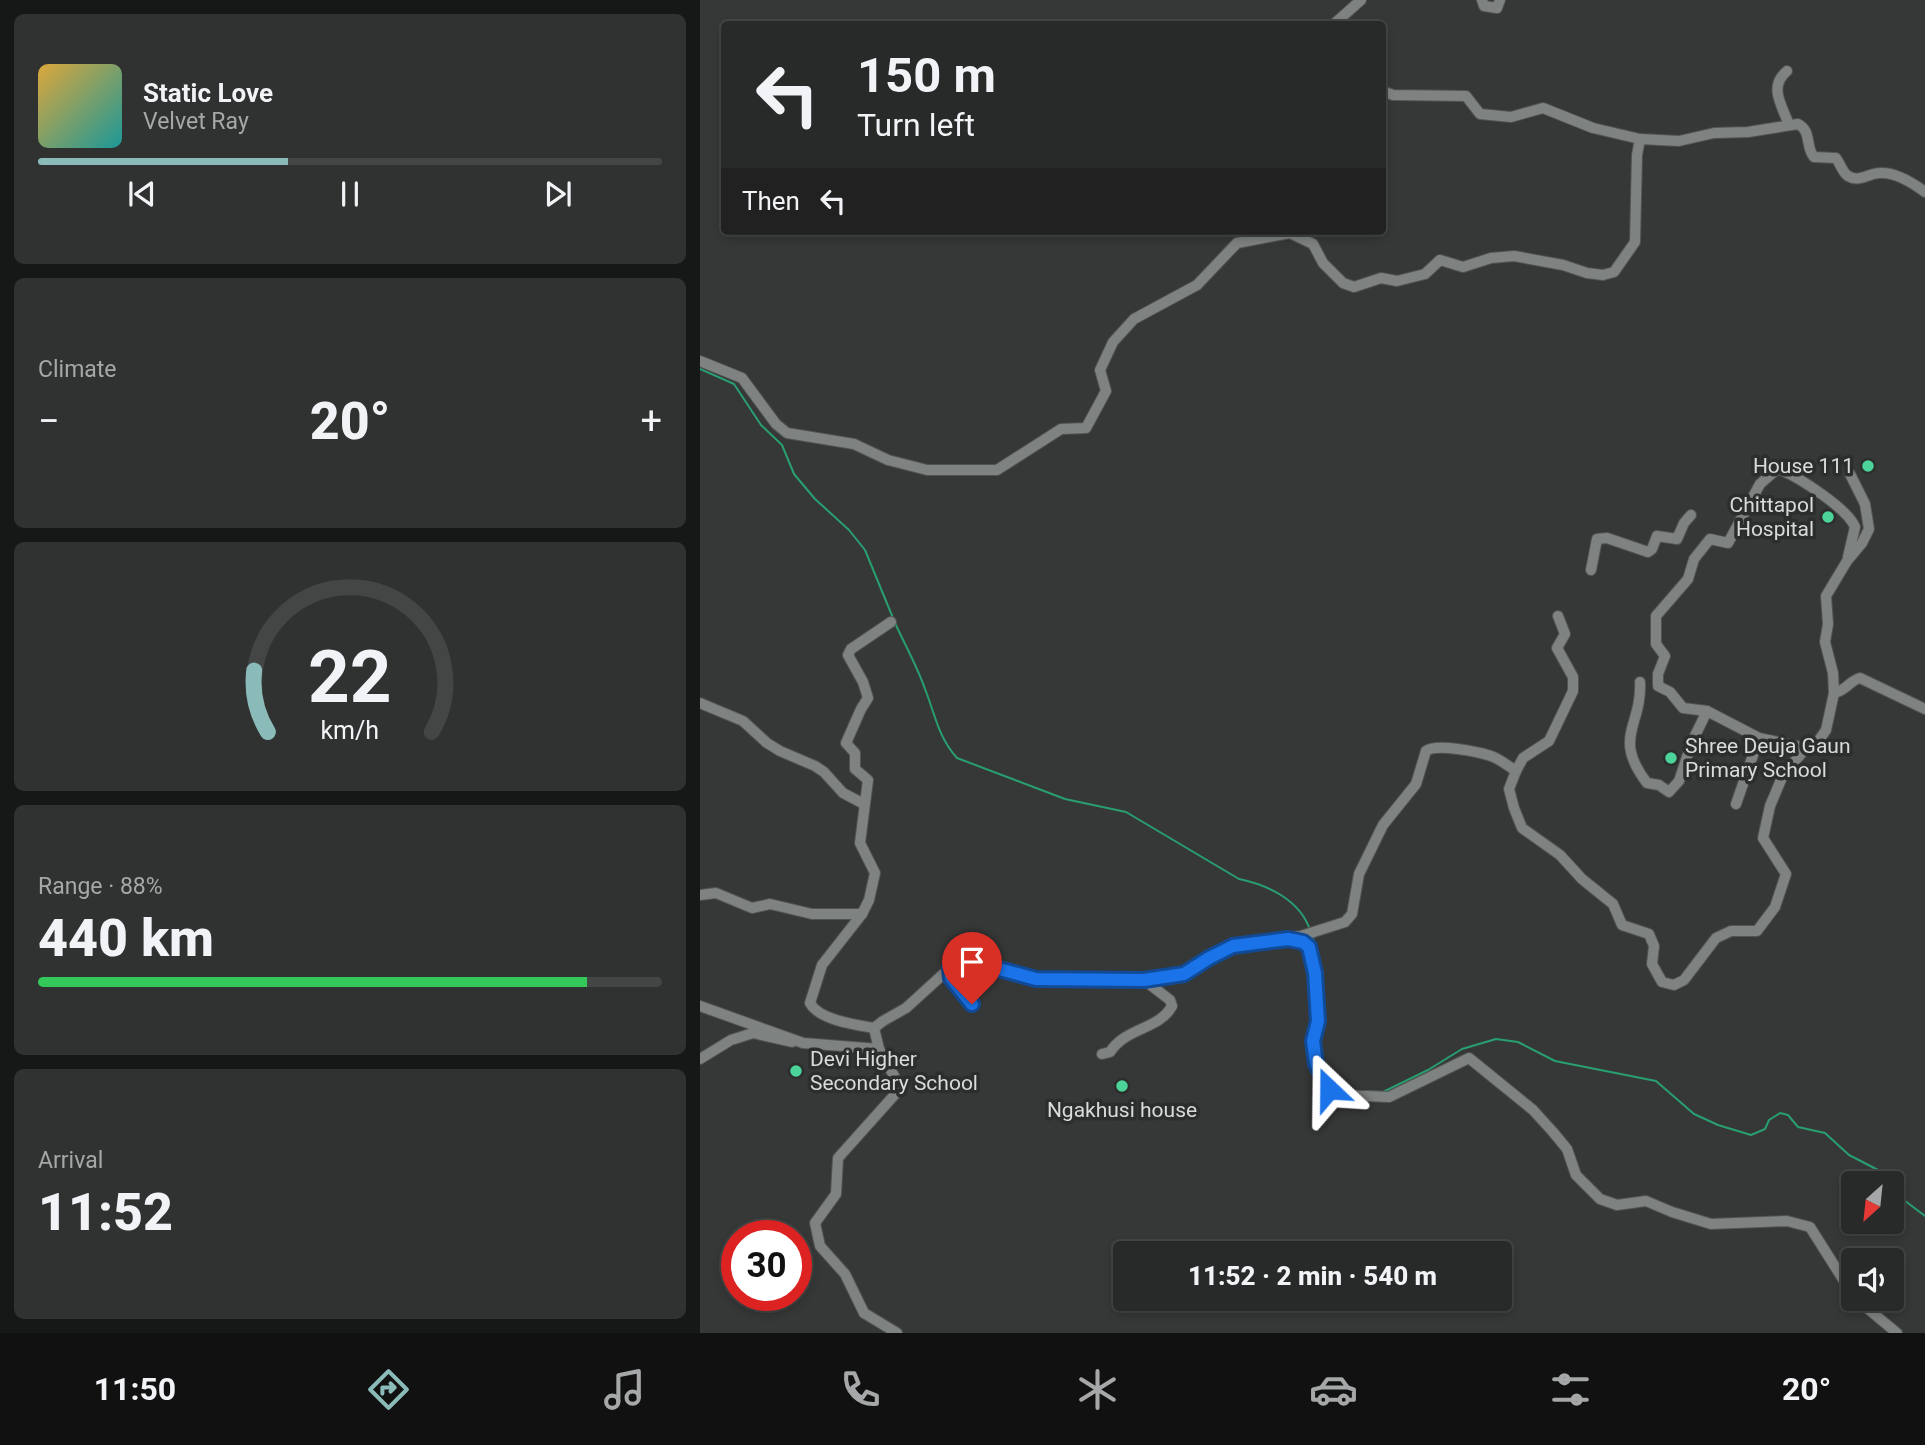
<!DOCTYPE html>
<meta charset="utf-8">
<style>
body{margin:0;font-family:Roboto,sans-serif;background:#303231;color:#f1f3f6;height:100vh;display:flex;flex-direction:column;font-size:26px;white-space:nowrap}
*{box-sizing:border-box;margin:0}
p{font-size:23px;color:#a5a7a8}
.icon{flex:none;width:38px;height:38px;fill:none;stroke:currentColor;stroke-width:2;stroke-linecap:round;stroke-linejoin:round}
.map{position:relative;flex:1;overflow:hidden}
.sheet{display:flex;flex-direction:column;gap:14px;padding:14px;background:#161717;width:700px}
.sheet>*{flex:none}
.top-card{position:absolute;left:21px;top:21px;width:665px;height:214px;border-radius:7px;box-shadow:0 4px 10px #0003,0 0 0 2px #444646;background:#282a29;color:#f1f3f6;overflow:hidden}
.needle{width:46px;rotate:207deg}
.tools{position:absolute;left:1141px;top:1171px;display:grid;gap:14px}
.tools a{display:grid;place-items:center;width:63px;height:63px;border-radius:7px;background:#282a29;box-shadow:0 4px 10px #0003,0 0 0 2px #444646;font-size:35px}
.speed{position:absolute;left:21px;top:1220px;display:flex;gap:14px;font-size:35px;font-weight:700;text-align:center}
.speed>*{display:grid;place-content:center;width:91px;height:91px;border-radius:50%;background:#282a29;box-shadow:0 4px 10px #0003,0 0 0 2px #444646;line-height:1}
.speed .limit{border:10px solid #d22;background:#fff;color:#111}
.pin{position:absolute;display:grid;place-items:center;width:60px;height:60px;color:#fff;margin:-72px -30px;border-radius:50% 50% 50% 0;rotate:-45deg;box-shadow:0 0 7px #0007}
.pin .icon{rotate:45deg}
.me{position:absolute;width:77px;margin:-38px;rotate:337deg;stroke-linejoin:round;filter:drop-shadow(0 0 5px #0008)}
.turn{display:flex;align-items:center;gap:24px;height:147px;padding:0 21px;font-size:32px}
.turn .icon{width:91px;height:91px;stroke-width:2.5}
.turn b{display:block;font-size:49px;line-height:60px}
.then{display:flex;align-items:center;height:66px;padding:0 21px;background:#0003;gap:14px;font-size:26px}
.big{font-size:52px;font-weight:800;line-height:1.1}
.sheet .tile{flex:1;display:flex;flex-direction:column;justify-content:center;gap:10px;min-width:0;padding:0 24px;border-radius:10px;background:#303231}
.sheet .dial{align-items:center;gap:0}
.dial svg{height:182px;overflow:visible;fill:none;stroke:#444646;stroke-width:7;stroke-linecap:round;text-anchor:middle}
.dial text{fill:#f1f3f6;stroke:none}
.song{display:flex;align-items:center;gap:21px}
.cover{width:84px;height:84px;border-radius:10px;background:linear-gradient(135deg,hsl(40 70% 55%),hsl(180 70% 35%))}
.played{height:7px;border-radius:4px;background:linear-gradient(90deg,#8bbbb9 40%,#444646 40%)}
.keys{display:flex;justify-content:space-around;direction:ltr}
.heat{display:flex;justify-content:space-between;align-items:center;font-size:38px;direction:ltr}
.charge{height:10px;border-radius:5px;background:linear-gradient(90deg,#34c759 88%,#444646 0)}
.trip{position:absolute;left:413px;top:1241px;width:399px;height:70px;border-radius:7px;background:#282a29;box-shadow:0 4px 10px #0003,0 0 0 2px #444646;font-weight:800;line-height:70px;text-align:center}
.tabs{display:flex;height:112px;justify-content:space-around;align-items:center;background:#101110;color:#a5a7a8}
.tabs .icon{width:49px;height:49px}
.tabs .current{color:#8bbbb9}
.tabs b{font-size:32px;color:#f1f3f6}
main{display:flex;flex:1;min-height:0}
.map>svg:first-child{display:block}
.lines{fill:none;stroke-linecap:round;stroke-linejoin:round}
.stream{stroke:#299f71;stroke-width:2}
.minor-casing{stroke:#525453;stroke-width:12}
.minor{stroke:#7e8280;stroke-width:10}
.route-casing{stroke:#114b97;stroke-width:18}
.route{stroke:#1a73e8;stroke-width:12}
.poi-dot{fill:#4cd39a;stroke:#2b2e2d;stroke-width:2.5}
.labels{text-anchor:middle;stroke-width:7;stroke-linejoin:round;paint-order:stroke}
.poi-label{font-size:21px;fill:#d9dbda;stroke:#2b2e2d;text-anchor:end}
</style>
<main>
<section class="sheet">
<div class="tile">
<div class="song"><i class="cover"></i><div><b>Static Love</b><p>Velvet Ray</p></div></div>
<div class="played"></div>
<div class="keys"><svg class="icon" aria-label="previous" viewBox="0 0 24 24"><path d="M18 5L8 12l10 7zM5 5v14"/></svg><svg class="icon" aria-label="pause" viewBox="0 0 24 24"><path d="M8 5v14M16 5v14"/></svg><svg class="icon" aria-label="next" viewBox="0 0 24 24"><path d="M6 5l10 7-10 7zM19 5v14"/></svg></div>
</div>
<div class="tile"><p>Climate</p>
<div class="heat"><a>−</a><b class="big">20°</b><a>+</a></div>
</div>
<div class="tile dial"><svg viewBox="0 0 100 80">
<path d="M14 69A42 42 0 1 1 86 69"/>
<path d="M14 69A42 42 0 0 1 8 42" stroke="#8bbbb9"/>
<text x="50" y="56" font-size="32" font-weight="700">22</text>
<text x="50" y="72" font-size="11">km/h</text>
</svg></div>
<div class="tile"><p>Range · 88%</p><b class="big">440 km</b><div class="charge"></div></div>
<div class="tile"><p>Arrival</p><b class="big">11:52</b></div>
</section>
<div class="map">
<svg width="1225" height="1333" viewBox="0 0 1225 1333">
<rect width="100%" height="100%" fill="#353837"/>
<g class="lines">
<g class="stream">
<polyline points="0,369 34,384 61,425 82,445 94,474 115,499 149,530 165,550 193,618"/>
<path d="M195,623C205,645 217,666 225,689C235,714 238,737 257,758L365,799L426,812L539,879C568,885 600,900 610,930"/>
<path d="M612,935C621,963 624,990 622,1019"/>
<path d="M621,1028C618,1049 623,1066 632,1084L647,1090"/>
<polyline points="656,1091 683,1092 728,1070 762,1049 796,1039 818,1042 855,1061 956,1081 994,1114 1018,1125 1051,1135 1065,1129 1069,1120 1080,1113 1088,1115 1098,1127 1125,1133 1149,1155 1182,1172 1186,1183"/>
<polyline points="1192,1191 1225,1216"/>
</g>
<g class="minor-casing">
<g id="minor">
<polyline points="782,0 784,6 797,8 800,0"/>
<polyline points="634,24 661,0"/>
<path d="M1087,71C1068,87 1082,105 1089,125"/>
<path d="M682,91L693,95L766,96L780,114L811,117L843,108L893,128L940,139L979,141L1014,133L1048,132L1098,124C1112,131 1105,147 1114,157L1136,158C1140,163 1142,172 1148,176C1159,183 1169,173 1180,173C1195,172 1213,183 1225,192"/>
<polyline points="0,361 42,378 76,424 87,433 154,444 188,460 227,470 297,470 361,429 386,428 406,391 400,370 413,342 434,319 497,285 537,243 590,233 613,244 623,263 643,283 654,287 681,278 697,281 725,274 740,260 763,267 791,258 814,256 863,265 887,273 903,275 914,272 935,242 937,155 940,139"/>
<polyline points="891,570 897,539 907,538 948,552 952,549 957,536 977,539 984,523 991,515"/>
<polyline points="858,616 865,634 857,648 873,677 873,691 849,741 823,758 816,771 809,789 814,808 822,828 860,855 882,879 913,904 922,925 949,934 954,946 952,964 962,982 974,985 984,980 1016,938 1031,931 1057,931 1075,907 1086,874 1063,838 1070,806 1083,775 1106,748"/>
<path d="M940,682C942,727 912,737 947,783L959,785L969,792L979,781L992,742L1007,711L1059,738L1106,748L1117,743L1126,730L1134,693L1133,673L1125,642L1128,624L1126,596L1147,561L1162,543L1169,529L1165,504L1150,474"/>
<path d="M1134,693C1146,691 1149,681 1160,678L1225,709"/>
<polyline points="0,703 43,721 67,743 80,751 115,766 124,772 143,793 164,804"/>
<path d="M1007,711L983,708L970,692L958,686V674L965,656L956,644V616L988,579L994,559L1010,539L1028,543L1060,484L1076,470H1081C1100,478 1148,509 1155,527L1148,557"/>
<polyline points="1036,804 1059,738"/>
<polyline points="0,895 16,893 52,908 70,904 112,914 162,914"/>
<polyline points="592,940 603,942 609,947 615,973 618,1021 613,1041 616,1064 629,1089 642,1095 689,1097 769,1058 833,1110 853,1132 867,1149 876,1175 900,1199 917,1205 946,1201 972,1212 1011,1224 1087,1221 1110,1227 1153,1295"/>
<polyline points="250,968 252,978 272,1004"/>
<polyline points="0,1006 103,1043 179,1049"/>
<path d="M174,1028C156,1025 119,1020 110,1003L122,965L162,914L169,900L175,873L160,843L168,780L155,769V753L146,743L161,709L168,698L163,682L148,655L151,649L191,622"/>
<path d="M402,1054L410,1052C426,1027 459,1030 472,1006L470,1000L444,980"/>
<polyline points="0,1059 31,1040 53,1033 92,1042"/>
<polyline points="1155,1298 1197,1333"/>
<path d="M197,1333L164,1313L145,1274L120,1246L115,1223L136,1194L138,1158L198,1091V1083L179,1049L174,1028L183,1021L206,1008L250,968L277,963L336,979L444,980L484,974L509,958L533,946L601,936L645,922L652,914L659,874L683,825L716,784L726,751C736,743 779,752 791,756C800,759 808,766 816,771"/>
</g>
</g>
<use href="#minor" class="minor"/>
</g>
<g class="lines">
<g class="route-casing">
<polyline id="route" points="272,1004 251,978 250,968 277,963 336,979 444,980 484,974 509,958 533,946 588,939 603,942 609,947 615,973 618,1021 613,1041 616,1064 629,1089"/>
</g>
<use href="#route" class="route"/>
</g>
<g class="poi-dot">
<circle cx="1168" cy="466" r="7"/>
<circle cx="1128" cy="517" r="7"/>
<circle cx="971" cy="758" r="7"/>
<circle cx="96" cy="1071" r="7"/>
<circle cx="422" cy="1086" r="7"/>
</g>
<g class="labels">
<g class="poi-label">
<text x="1154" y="473">House 111</text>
<text x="1114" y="512">Chittapol<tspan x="1114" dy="24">Hospital</tspan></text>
<text x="985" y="753" text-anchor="start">Shree Deuja Gaun<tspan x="985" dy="24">Primary School</tspan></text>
<text x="110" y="1066" text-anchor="start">Devi Higher<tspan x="110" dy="24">Secondary School</tspan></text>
<text x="422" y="1117" text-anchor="middle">Ngakhusi house</text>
</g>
</g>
</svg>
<div class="tools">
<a><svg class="needle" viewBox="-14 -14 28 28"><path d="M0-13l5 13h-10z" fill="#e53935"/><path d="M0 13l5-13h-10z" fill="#a5a7a8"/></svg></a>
<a><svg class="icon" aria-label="sound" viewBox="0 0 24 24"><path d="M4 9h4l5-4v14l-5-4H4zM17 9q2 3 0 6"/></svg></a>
</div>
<div class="speed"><div class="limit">30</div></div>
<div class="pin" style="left:272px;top:1004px;background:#d93025"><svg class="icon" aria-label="arrive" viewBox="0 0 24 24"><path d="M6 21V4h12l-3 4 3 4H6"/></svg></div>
<svg class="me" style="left:629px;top:1089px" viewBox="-20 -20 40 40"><path d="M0-17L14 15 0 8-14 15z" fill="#1a73e8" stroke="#fff" stroke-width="4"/></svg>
<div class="trip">11:52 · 2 min · 540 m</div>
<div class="top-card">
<div class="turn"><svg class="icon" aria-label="left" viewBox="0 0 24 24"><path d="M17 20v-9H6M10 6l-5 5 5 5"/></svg><div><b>150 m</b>Turn left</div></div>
<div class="then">Then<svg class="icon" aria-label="left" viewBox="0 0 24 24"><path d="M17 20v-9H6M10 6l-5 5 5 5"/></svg></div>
</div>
</div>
</main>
<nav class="tabs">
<b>11:50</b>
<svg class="icon current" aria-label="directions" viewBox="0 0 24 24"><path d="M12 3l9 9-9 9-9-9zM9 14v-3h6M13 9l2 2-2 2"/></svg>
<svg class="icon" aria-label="music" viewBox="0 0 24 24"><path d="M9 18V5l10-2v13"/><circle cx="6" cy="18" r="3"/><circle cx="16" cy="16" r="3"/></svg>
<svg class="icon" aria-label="phone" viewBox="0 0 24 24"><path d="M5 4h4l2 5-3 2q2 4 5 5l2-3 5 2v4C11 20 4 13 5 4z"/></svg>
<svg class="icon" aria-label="climate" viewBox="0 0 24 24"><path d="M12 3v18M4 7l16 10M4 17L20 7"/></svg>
<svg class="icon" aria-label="car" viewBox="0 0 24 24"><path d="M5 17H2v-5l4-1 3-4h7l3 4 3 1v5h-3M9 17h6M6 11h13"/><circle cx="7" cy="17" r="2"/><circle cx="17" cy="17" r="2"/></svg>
<svg class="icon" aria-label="filters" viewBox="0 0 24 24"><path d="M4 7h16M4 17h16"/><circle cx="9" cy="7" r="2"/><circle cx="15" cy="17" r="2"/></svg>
<b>20°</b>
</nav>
